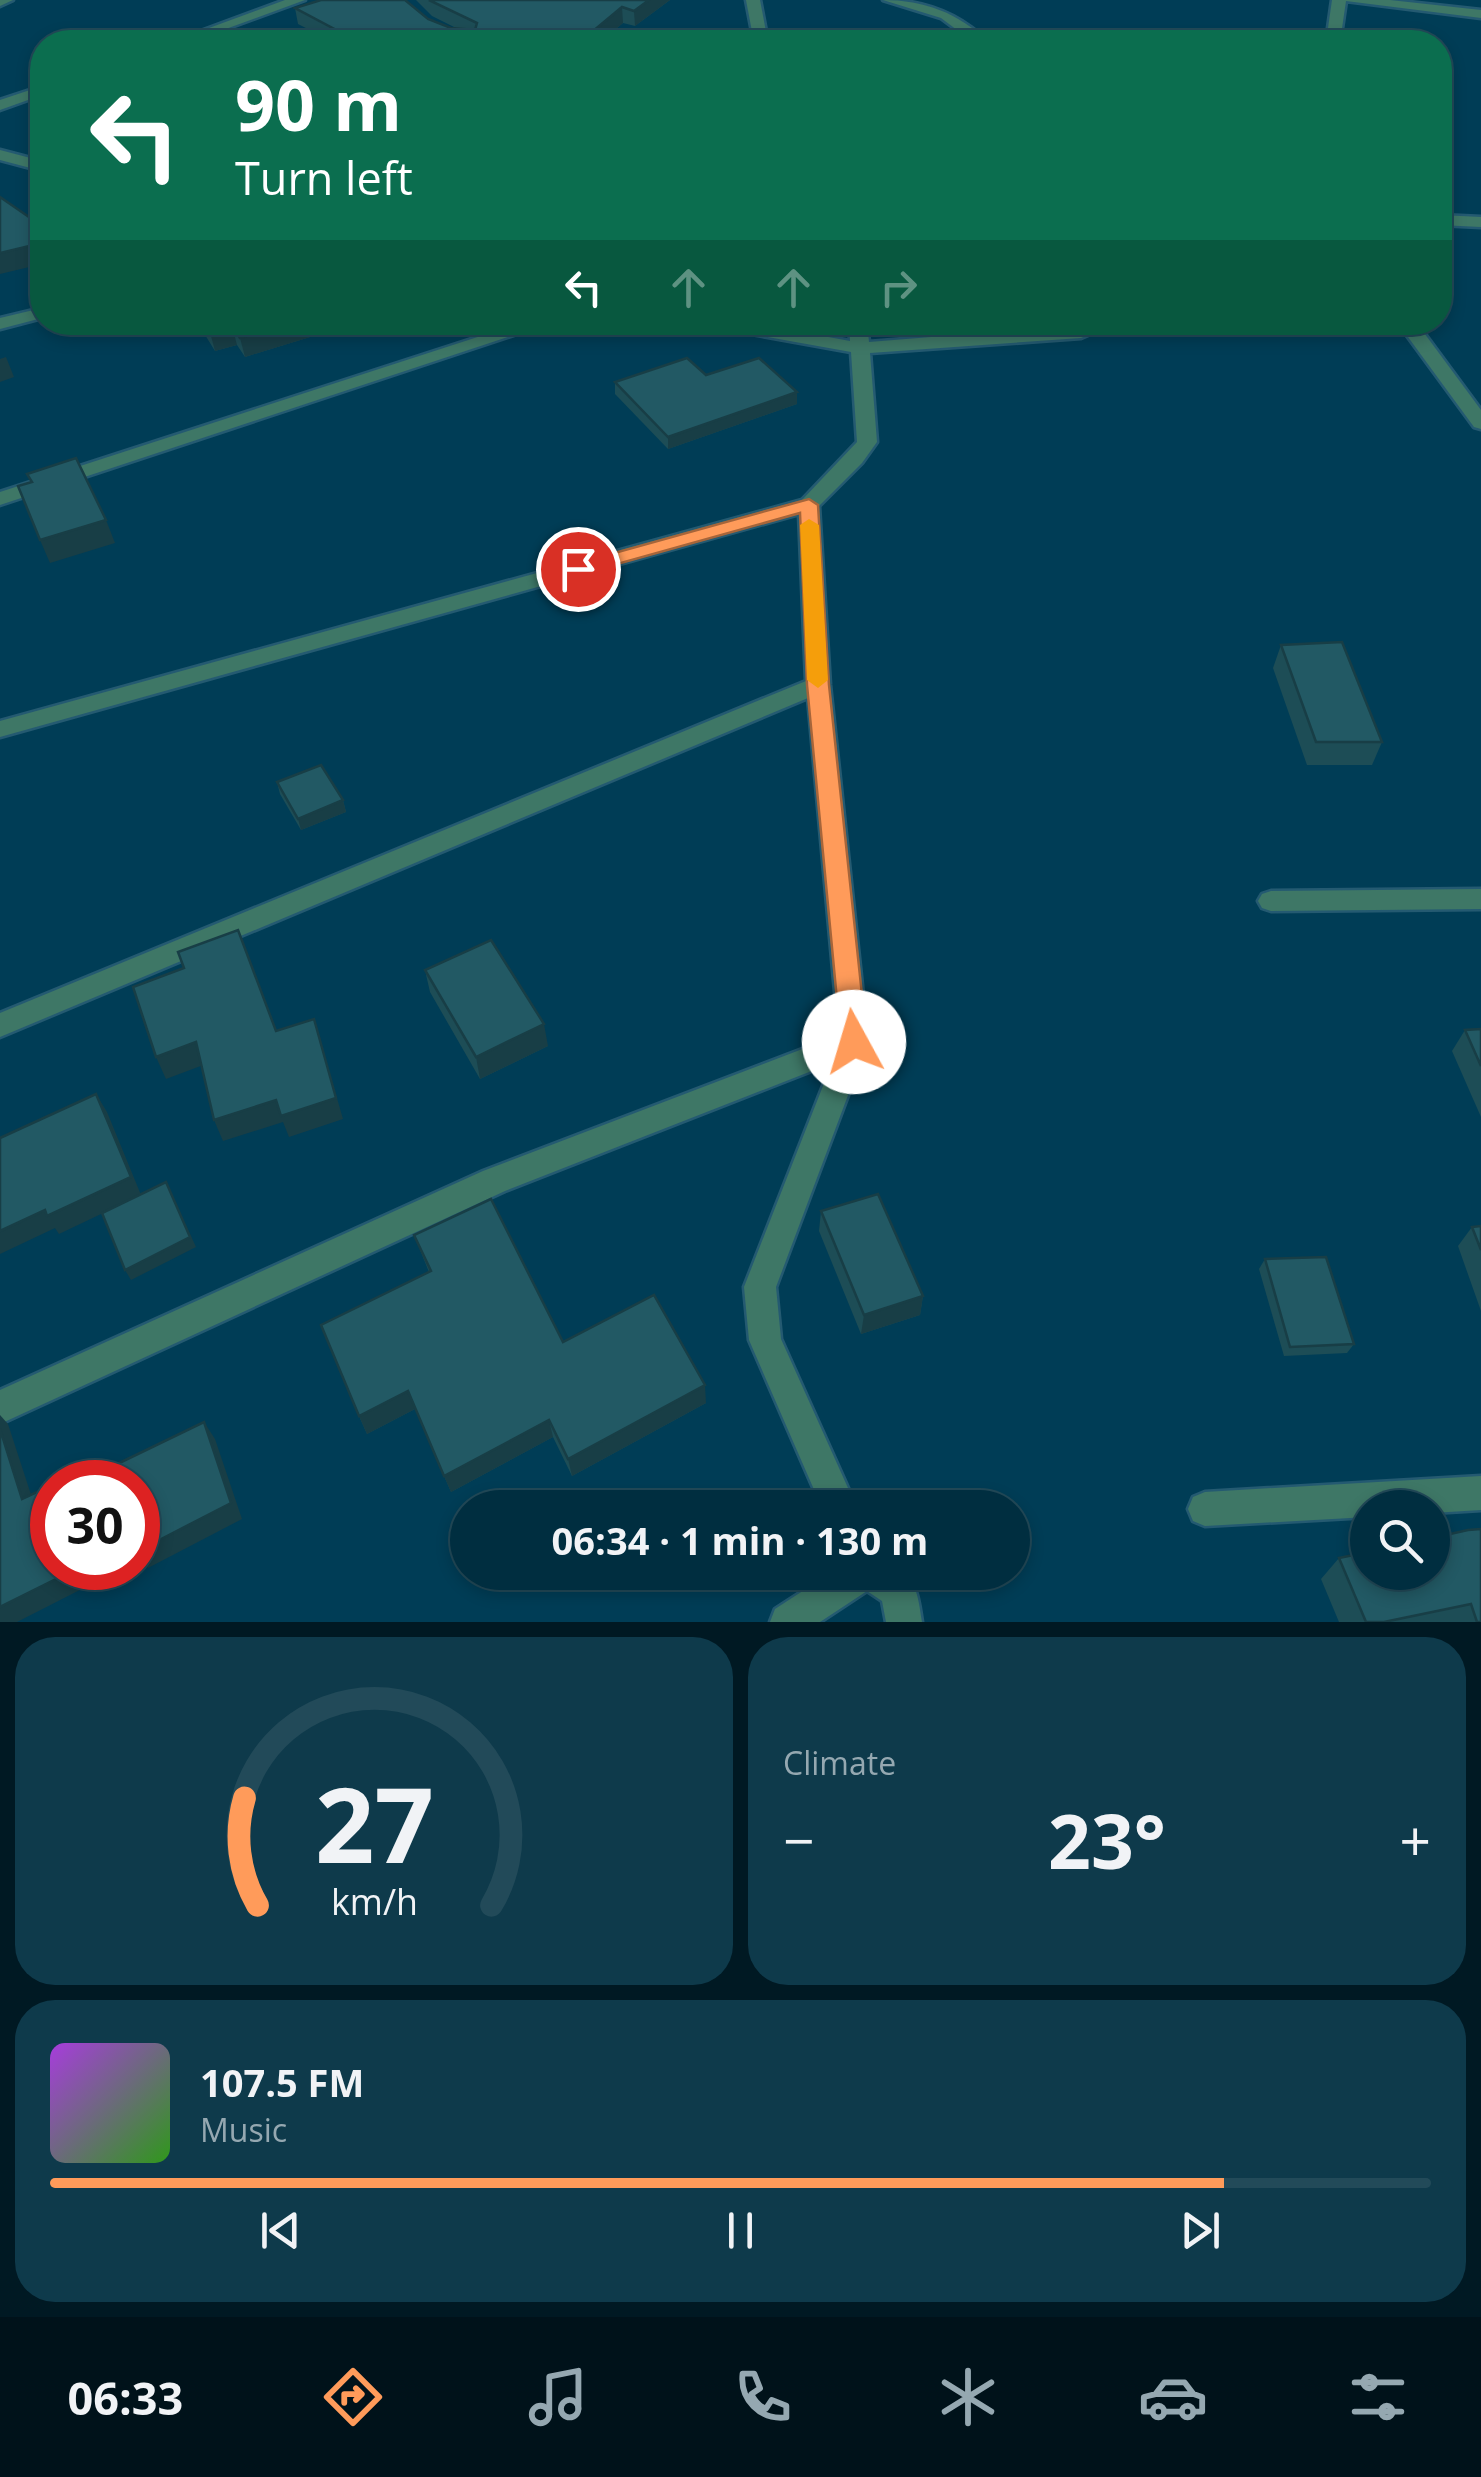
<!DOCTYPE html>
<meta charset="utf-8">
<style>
body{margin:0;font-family:"Open Sans",sans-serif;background:#0e3a4b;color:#f1f3f6;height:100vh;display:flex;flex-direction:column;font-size:38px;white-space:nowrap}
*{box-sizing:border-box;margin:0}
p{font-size:32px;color:#95a8b1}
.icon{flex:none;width:55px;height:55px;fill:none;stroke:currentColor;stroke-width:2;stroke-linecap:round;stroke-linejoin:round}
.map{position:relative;height:1622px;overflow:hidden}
.drawer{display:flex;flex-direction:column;gap:15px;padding:15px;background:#001923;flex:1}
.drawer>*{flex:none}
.banner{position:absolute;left:30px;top:30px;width:1422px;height:305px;border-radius:40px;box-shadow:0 5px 15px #0003,0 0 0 2px #224a59;background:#0b6e4f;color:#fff;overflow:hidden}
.fabs{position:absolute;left:1350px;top:1490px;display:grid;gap:20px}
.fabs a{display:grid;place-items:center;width:100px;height:100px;border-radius:50%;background:#002e40;box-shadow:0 5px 15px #0003,0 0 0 2px #224a59;font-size:50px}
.speed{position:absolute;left:30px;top:1460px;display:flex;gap:20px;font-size:50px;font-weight:700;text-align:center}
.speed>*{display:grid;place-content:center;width:130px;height:130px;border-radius:50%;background:#002e40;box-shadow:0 5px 15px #0003,0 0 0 2px #224a59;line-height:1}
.speed .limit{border:15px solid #d22;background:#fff;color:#111}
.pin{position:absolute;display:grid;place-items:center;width:85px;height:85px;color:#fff;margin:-42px;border:5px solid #fff;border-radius:50%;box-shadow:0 2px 10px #0007}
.me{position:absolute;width:110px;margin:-55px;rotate:354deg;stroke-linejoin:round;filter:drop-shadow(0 0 8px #0008)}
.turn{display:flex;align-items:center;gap:35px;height:210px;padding:0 40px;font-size:45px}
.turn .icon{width:130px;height:130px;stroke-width:2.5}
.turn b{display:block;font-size:70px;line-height:85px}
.lanes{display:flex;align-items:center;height:95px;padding:0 40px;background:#0003;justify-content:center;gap:50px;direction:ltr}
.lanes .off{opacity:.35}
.big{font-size:75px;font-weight:700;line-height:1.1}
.drawer .widget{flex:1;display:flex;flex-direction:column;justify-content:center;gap:15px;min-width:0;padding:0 35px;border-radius:40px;background:#0e3a4b}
.drawer .dial{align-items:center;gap:0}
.dial svg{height:260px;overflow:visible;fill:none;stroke:#224a59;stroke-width:7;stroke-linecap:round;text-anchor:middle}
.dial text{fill:#f1f3f6;stroke:none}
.song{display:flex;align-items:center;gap:30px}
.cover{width:120px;height:120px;border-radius:15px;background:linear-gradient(135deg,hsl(280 70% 55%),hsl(110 70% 35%))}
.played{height:10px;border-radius:5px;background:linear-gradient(90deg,#ff9b5a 85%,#224a59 85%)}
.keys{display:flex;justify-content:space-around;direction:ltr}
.heat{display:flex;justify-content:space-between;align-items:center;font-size:55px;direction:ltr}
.drawer .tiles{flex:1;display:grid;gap:15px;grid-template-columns:1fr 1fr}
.widget:last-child{grid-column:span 2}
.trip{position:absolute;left:450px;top:1490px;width:580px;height:100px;border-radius:50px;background:#002e40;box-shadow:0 5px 15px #0003,0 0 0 2px #224a59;font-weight:700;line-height:100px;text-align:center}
.dock{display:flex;height:160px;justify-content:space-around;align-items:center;background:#00121a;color:#95a8b1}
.dock .icon{width:70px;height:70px}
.dock .on{color:#ff9b5a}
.dock b{font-size:45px;color:#f1f3f6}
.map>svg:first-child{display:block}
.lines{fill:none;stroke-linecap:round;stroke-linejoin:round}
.street-casing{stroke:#245a71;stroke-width:5}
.street{fill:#3e7766;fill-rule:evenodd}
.wall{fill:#1d4d56}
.shaded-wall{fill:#183e46}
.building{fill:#225964;stroke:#183e46;stroke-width:2.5}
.route{fill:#ff9b5a;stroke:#a6653a;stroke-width:2.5}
.slow{fill:#f59e0b}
</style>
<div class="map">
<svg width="1481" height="1622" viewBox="0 0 1481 1622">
<rect width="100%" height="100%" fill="#003d56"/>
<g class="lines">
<g class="street-casing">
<g id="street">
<polygon points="0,0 13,0 0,6"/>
<polygon points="285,0 305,0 190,42 171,42"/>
<polygon points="746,0 760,0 768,42 754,42"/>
<path d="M883,0C924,0 959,13 988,42H973L941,18Z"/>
<polygon points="1332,0 1390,0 1481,10 1481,18 1346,1 1340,42 1326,42"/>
<polygon points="42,86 42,95 0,110 0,100"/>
<polygon points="0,150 42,161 42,171 0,160"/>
<polygon points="1440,215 1481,217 1481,227 1440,225"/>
<polygon points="42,308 42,318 0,329 0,318"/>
<polygon points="524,322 553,322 0,505 0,492"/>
<polygon points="704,322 747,322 850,341 849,322 867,322 869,342 1118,322 1081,338 870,353 877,442 862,463 819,506 830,685 868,1042 776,1287 781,1339 857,1508 822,1508 749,1340 744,1287 832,1063 505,1191 0,1424 0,1390 483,1171 839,1035 808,698 0,1037 0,1013 806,681 799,514 0,737 0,721 802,500 857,442 851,352 713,327"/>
<polygon points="1397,322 1416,322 1481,410 1481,429 1474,427"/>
<polygon points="1481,889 1481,909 1271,911 1262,908 1258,901 1262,894 1271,891"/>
<polygon points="1481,1476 1481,1510 1432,1513 1432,1508 1368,1508 1368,1517 1205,1526 1193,1521 1188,1509 1193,1497 1205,1492"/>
<path d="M832,1572H902C918,1583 919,1604 922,1622H886L882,1601L867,1591L820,1622H770L775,1609Z"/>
</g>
</g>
<use href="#street" class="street"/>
</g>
<g class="wall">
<polygon points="416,0 670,0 635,26 623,23 600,42 333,42 298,24 295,8 428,19 451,28 458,29 432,16"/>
<polygon points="197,322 359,322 245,357 237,345 215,351"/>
<polygon points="706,375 797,404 668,449 615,394 615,382"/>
<polygon points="1281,645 1382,742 1372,765 1307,765 1273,668"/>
<polygon points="277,782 343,800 346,812 301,830 280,794"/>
<polygon points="425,970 548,1046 480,1079 430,992"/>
<polygon points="1481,1029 1481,1117 1452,1051 1465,1030"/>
<polygon points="821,1211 923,1296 920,1315 861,1334 819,1231"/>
<polygon points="1481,1226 1481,1311 1458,1246 1472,1227"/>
<polygon points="414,1235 563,1342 706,1403 572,1476 553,1437 451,1492 415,1409 367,1434 359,1416 429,1272"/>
<polygon points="1265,1259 1354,1344 1347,1353 1284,1356 1259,1269"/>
<polygon points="1481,1529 1481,1622 1339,1622 1321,1579 1339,1558"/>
</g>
<g class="shaded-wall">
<polygon points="649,0 670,0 635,26 634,11"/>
<polygon points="622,7 623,23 600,42 580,42"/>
<polygon points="42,243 42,264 0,274 0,253"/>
<polygon points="291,322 359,322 245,357 240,338"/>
<polygon points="232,326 237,345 215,351 210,332"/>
<polygon points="6,357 14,377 0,382 0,359"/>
<polygon points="797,392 797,404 668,449 668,437"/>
<polygon points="106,520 115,543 50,563 40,540"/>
<polygon points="343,800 346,812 301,830 298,819"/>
<polygon points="314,1019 343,1119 289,1137 283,1122 223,1141 214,1120 276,1100"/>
<polygon points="544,1024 548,1046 480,1079 476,1057"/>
<polygon points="196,1042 206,1064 166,1079 156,1057"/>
<polygon points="96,1094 107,1112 141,1195 59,1234 55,1228 0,1254 0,1231"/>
<polygon points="166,1182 196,1247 131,1280 125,1270"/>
<polygon points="923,1296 920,1315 861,1334 864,1315"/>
<polygon points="705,1385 706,1403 572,1476 568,1459"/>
<polygon points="408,1391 415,1409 367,1434 359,1416"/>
<polygon points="0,1415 8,1424 38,1516 22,1499 0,1429"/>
<polygon points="549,1420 553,1437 451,1492 444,1476"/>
<polygon points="204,1422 215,1439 242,1519 148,1568 140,1558 138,1560 138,1547"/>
<polygon points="78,1568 123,1568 17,1622 0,1622 0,1607"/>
</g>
<g class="building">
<polygon points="321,0 405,0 428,19 451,28 475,30 477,23 429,0 649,0 634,11 622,7 580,42 396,42 386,38 376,42 359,42 295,8"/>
<polygon points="0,197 42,226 42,243 0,253"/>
<polygon points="204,322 291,322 240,338 232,326 210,332"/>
<polygon points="687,358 706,375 759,358 797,392 668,437 615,382"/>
<polygon points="76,458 106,520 40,540 18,486 32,482 27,474"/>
<polygon points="1342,642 1382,742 1316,742 1281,645"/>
<polygon points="321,765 343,800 298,819 277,782"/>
<polygon points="238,930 276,1031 314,1019 336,1098 281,1116 276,1100 214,1120 196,1042 156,1057 133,987 184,968 178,952"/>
<polygon points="491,940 544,1024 476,1057 425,970"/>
<polygon points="1481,1029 1481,1066 1465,1030"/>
<polygon points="96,1094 131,1177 47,1216 45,1210 0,1231 0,1138"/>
<polygon points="166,1182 190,1237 125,1270 102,1213"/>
<polygon points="878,1194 923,1296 864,1315 821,1211"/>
<polygon points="491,1199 563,1342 654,1295 705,1385 568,1459 549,1420 444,1476 408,1391 359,1416 321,1325 431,1271 414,1235"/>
<polygon points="1481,1226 1481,1250 1472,1227"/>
<polygon points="1326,1257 1354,1344 1290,1347 1265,1259"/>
<polygon points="204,1422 231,1503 138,1551 138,1482 80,1482"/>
<polygon points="0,1429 22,1499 52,1485 52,1568 78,1568 0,1607"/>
<polygon points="1481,1529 1481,1622 1477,1622 1471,1604 1384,1622 1366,1622 1339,1558 1368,1552 1368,1572 1432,1572 1432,1538 1468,1530"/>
</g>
<polygon class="route" points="809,499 818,505 829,685 867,1042 863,1050 854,1053 845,1050 841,1042 807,685 800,513 578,575 568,569 571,565"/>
<polygon class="slow" points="809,519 819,525 828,680 818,688 807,680 800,525"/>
</svg>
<div class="fabs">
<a><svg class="icon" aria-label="search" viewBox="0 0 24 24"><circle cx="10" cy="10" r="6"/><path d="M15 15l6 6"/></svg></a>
</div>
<div class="speed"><div class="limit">30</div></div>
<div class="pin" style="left:578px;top:569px;background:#d93025"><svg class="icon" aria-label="arrive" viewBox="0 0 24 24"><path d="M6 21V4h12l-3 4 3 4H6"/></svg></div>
<svg class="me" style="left:854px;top:1042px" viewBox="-20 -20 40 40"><circle r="19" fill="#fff"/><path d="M0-13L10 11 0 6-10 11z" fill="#ff9b5a"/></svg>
<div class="trip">06:34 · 1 min · 130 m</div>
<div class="banner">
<div class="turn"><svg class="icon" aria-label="left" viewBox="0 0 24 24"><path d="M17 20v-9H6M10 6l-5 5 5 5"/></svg><div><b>90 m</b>Turn left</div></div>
<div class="lanes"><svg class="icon" aria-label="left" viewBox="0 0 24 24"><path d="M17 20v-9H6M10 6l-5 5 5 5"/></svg><svg class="icon off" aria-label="ahead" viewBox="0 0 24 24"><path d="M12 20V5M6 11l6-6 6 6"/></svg><svg class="icon off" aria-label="ahead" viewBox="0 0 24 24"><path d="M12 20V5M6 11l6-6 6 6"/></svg><svg class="icon off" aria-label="right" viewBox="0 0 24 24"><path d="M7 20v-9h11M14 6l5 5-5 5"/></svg></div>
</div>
</div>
<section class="drawer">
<div class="tiles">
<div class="widget dial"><svg viewBox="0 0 100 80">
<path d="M14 69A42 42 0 1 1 86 69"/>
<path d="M14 69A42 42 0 0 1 10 36" stroke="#ff9b5a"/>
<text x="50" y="56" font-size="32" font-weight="700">27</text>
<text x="50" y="72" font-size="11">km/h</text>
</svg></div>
<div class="widget"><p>Climate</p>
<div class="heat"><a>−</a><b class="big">23°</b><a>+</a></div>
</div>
<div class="widget">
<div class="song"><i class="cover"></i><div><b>107.5 FM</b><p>Music</p></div></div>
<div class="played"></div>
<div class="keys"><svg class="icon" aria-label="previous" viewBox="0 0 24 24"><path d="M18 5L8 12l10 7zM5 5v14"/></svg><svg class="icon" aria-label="pause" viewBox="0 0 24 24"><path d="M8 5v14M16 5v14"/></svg><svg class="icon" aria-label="next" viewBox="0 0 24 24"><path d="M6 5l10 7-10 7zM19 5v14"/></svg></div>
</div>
</div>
</section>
<nav class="dock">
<b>06:33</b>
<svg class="icon on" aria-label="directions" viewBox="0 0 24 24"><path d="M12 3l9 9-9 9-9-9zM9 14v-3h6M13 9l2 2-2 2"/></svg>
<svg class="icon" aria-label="music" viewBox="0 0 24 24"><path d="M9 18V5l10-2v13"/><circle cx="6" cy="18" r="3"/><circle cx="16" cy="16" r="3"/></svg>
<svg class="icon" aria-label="phone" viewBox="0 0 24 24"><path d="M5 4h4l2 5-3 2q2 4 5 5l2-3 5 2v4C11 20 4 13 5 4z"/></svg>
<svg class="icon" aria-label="climate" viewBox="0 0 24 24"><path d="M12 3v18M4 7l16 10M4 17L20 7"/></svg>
<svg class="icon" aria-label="car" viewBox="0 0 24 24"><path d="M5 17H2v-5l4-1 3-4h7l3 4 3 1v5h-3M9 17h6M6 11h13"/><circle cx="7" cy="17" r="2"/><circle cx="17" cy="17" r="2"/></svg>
<svg class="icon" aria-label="filters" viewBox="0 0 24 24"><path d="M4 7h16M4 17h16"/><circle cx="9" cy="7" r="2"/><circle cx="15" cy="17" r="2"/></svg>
</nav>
